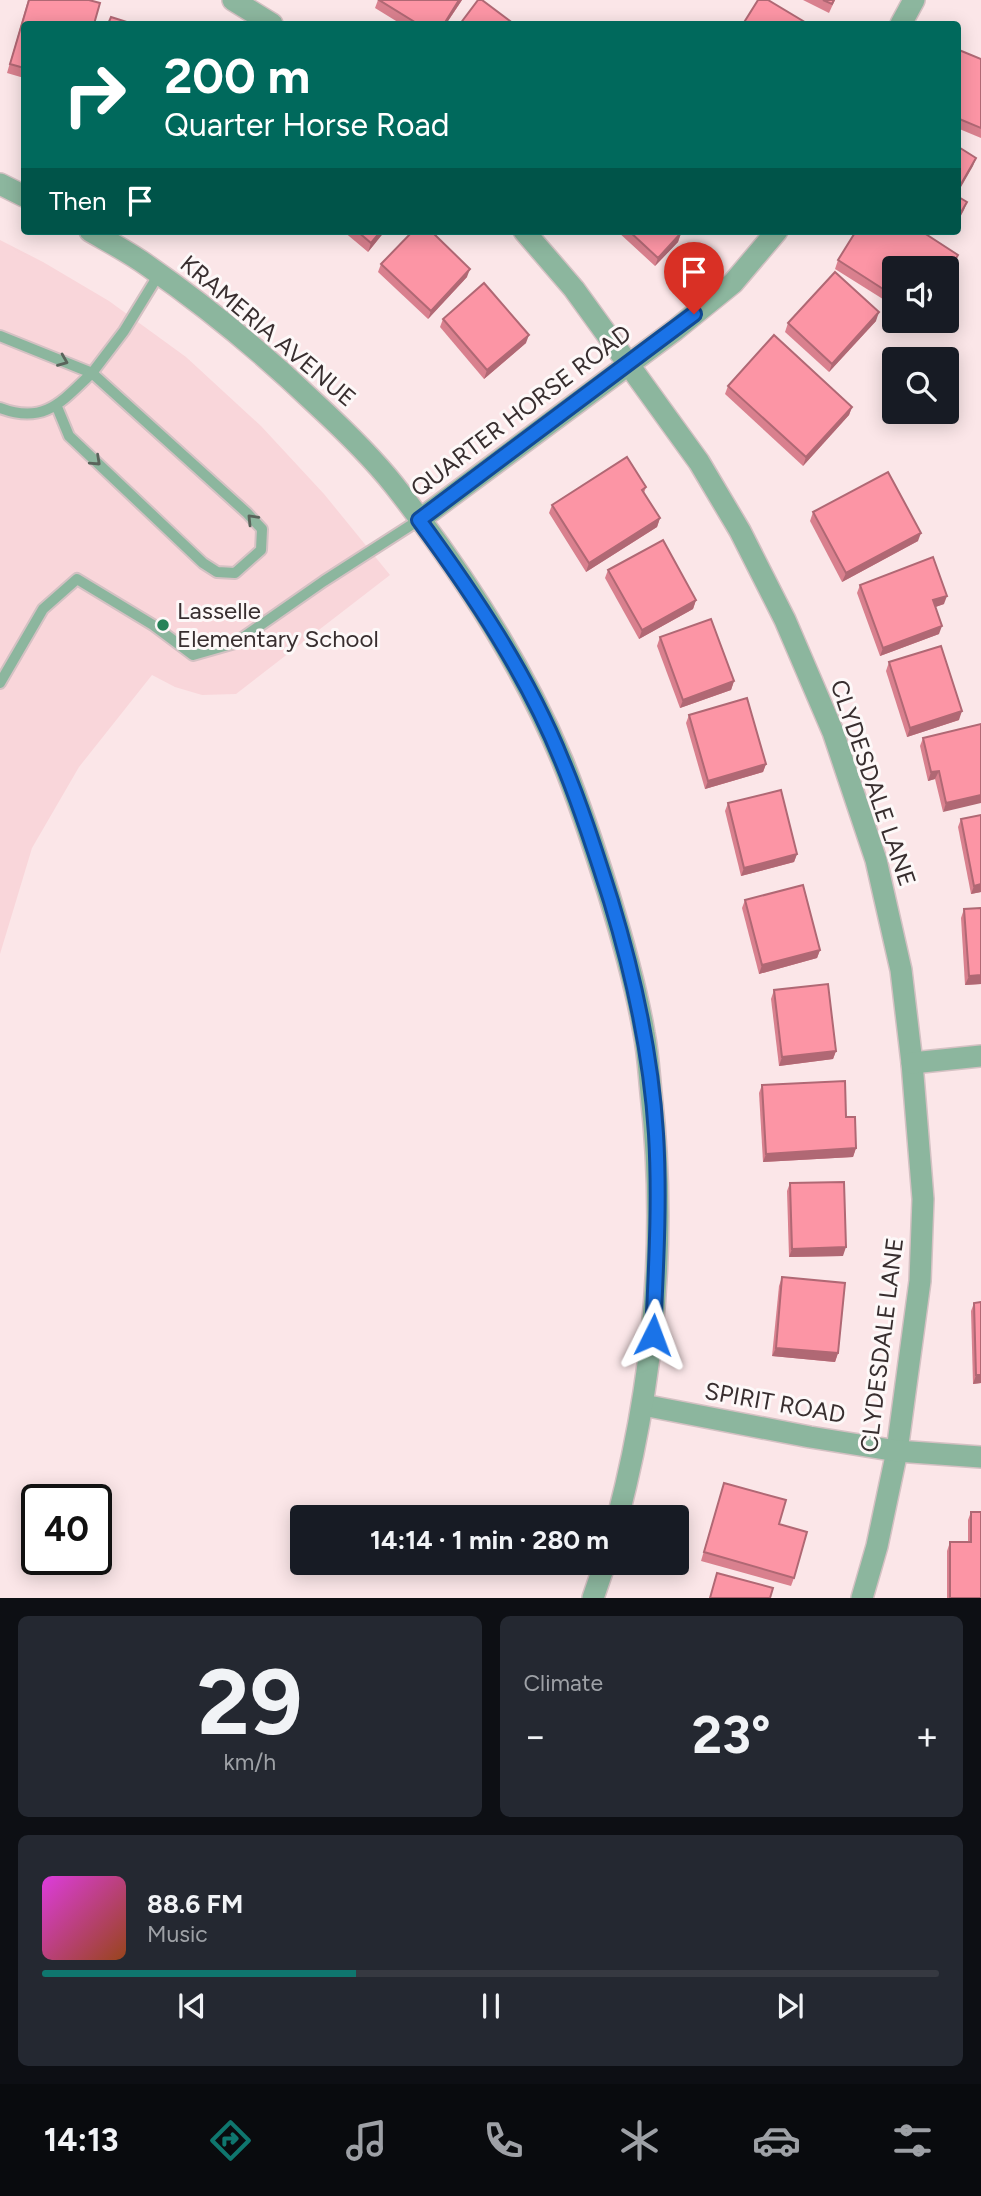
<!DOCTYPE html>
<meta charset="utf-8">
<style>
body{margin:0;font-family:Figtree,sans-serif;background:#242831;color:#f1f3f6;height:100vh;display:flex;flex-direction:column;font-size:26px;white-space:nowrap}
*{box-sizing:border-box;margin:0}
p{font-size:23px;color:#9ea1a6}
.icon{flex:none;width:38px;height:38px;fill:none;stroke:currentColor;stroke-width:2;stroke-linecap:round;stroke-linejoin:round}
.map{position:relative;height:1598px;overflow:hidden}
.panel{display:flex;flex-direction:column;gap:18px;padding:18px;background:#0d0f14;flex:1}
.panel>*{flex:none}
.top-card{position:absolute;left:21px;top:21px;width:940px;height:214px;border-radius:7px;box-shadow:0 4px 18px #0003;background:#00695c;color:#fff;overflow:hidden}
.controls{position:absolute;left:882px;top:256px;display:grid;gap:14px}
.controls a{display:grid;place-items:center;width:77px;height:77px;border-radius:7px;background:#171b24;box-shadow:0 4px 18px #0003;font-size:35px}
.speed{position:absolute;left:21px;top:1484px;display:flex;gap:14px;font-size:35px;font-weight:700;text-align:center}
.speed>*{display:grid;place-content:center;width:91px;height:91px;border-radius:50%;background:#171b24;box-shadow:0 4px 18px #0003;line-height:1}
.speed .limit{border:4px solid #111;border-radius:10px;background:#fff;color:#111}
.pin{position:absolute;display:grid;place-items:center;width:60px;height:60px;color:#fff;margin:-72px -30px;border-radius:50% 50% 50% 0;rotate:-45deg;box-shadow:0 0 7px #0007}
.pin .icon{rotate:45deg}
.me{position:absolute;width:77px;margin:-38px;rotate:3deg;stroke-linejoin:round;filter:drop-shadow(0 0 5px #0008)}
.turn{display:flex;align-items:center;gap:24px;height:147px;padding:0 28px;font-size:32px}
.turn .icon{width:91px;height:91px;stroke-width:2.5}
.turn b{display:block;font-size:49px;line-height:60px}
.then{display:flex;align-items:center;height:66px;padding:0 28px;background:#0003;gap:14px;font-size:26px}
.big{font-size:52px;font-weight:700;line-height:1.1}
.panel .card{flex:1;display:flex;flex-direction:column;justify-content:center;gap:10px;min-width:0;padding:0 24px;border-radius:10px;background:#242831}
.panel .dial{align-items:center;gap:0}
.dial b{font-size:91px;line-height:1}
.song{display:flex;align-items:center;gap:21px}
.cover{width:84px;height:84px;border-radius:10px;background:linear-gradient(135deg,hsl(300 70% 55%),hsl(20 70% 35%))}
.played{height:7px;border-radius:4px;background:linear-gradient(90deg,#0f766e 35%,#363941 35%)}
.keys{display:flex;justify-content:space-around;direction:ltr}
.heat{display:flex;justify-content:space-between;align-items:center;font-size:38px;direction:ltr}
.panel .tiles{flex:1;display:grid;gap:18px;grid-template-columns:1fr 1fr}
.card:last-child{grid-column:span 2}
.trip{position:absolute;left:290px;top:1505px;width:399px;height:70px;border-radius:7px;background:#171b24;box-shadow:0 4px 18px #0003;font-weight:700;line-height:70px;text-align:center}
.dock{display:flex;height:112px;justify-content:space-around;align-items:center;background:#090b0e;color:#9ea1a6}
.dock .icon{width:49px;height:49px}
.dock .selected{color:#0f766e}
.dock b{font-size:32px;color:#f1f3f6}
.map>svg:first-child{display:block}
.built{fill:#f9d6da}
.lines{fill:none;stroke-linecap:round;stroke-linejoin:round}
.service-casing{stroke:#d4c1c3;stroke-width:14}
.minor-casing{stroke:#d4c1c3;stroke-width:24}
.tertiary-casing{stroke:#d4c1c3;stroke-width:24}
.service{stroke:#8cb69e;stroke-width:10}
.minor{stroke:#8cb69e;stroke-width:21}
.tertiary{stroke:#8cb69e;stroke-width:21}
.wall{fill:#d9808e}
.shaded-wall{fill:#b06874}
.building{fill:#fc95a5;stroke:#b06874;stroke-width:2}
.oneway{stroke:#5a645b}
.route-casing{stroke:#114b97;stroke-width:18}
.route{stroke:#1a73e8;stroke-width:12}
.poi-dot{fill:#258258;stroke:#fdf8f8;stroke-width:2.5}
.labels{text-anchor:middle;stroke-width:6;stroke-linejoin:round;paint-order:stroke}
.street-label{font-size:24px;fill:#382e2f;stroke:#fdf8f8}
.poi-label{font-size:24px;fill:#382e2f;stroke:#fdf8f8;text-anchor:start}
</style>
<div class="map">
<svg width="981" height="1598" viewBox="0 0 981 1598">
<rect width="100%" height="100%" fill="#fbe6e8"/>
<polygon class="built" points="0,240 43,262 109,301 186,357 261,426 324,494 390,575 236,694 202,695 175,687 152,675 79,767 32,848 0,954"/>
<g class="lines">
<g class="service-casing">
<g id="service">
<polyline points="0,336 92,373 124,331 159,274"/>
<path d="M0,408C45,425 62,401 92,373L247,513L262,529L261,550L235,573L217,572L203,563L69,436L57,407"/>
<polyline points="0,683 43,609 77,579 153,625 193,655 235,643 324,581 419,520"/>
</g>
</g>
<g class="minor-casing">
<g id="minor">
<polyline points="233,0 272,24"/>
<polyline points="901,24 914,0"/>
<polyline points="524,231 574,289 699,462 740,531 785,620 833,732 876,860 901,970 912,1063 923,1199 920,1281 897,1451 877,1546 862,1598"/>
<polyline points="419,520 675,330 733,283 777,231"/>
<polyline points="912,1063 981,1056"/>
<polyline points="643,1405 810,1437 897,1451 981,1457"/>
</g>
</g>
<g class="tertiary-casing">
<g id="tertiary">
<polyline points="0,184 24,196"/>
<path d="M90,231C109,242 130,253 148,266C207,307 264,354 316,404C343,429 371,456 394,485C460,569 521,662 562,760C580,804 595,850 609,895C623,941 636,986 644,1033C648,1053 649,1073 651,1093C667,1235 654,1379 618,1517"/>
<polyline points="593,1598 605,1563"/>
</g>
</g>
<use href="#service" class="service"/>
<use href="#minor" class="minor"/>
<use href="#tertiary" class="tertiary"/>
</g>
<g class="wall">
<polygon points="28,0 89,0 24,24 24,78 7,73"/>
<polygon points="378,0 462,0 446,24 401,24 375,8"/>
<polygon points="803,0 835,0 829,13"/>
<polygon points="957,55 981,59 981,138 957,128"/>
<polygon points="343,231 385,231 368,252"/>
<polygon points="617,231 682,231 681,233 678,242 655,266"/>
<polygon points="865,233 955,263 947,277 947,268 894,268 894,306 835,269 838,260"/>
<polygon points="381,264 467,277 428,319 378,272"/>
<polygon points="443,319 526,343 484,379 440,327"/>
<polygon points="876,321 829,372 785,332 788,323"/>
<polygon points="728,386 852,407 849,415 803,466 725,394"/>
<polygon points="646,487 644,493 660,518 657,527 586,572 549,513 552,505"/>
<polygon points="813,512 918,541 842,582 810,521"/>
<polygon points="608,570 696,600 693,609 639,639 605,578"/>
<polygon points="860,585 944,604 935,607 939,634 880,656 857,593"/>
<polygon points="660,637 734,681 731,690 680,708 657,646"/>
<polygon points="889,662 959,720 907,737 886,671"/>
<polygon points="689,715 766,764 763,772 705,789 686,723"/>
<polygon points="981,724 943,812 935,779 928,781 920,746 923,738"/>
<polygon points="728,803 797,854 794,862 741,876 725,811"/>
<polygon points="981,815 981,892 971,894 958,827 961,819"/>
<polygon points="745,900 820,950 817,958 759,974 742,908"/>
<polygon points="981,908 981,984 965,985 961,918 964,909"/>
<polygon points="774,990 836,1051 833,1059 779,1066 771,999"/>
<polygon points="762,1085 846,1117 856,1148 853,1157 763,1162 759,1093"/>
<polygon points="790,1183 843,1256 789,1257 787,1191"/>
<polygon points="782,1277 838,1353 835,1362 772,1356 779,1286"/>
<polygon points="981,1302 981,1383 973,1384 971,1311 974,1303"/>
<polygon points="724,1483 779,1524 794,1578 791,1586 701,1561"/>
<polygon points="971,1512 981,1598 947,1598 947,1551 950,1542 968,1542 968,1520"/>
</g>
<g class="shaded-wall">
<polygon points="459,0 462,0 446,24 444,24"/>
<polygon points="976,158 973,166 957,194 957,191"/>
<polygon points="967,202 964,210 957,223 957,219"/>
<polygon points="381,231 385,231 368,252 371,243"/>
<polygon points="681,233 678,242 655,266 658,258"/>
<polygon points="958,255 955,263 947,277 947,273"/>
<polygon points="470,269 467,277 428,319 431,311"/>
<polygon points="879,312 876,321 829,372 832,364"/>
<polygon points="529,335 526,343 484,379 487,370"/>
<polygon points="852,407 849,415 803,466 806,457"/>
<polygon points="660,518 657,527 586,572 589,563"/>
<polygon points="921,533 918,541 842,582 846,573"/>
<polygon points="947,596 944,604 930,609 933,600"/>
<polygon points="696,600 693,609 639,639 642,630"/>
<polygon points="942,626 939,634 880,656 883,648"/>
<polygon points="734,681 731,690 680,708 683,700"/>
<polygon points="962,711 959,720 907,737 910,728"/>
<polygon points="766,764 763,772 705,789 708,781"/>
<polygon points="939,771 935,779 928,781 931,772"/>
<polygon points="981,795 981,803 943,812 946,803"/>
<polygon points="797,854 794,862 741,876 744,868"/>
<polygon points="981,884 981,892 971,894 974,886"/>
<polygon points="820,950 817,958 759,974 762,965"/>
<polygon points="981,975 981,984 965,985 969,976"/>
<polygon points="836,1051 833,1059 779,1066 782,1057"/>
<polygon points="856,1148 853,1157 763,1162 766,1154"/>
<polygon points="846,1247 843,1256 789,1257 792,1249"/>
<polygon points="776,1348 838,1353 835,1362 772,1356"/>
<polygon points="976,1375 981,1375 981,1383 973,1384"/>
</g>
<g class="building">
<polygon points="29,0 89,0 100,3 94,24 24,24 24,68 10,64"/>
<polygon points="379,0 459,0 444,24 418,24"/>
<polygon points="478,0 482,0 514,24 460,24"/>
<polygon points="758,0 768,0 808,24 743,24"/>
<polygon points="823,0 834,0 832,4"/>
<polygon points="111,17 133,24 108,24"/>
<polygon points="959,50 981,59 981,128 957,118 957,55"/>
<polygon points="957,146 976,158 957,191"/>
<polygon points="957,196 967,202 957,219"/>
<polygon points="357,231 381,231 371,243"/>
<polygon points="413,231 431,231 470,269 431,311 381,264"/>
<polygon points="629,231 679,231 681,233 658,258"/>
<polygon points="856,231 861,231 865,233 866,231 921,231 958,255 947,273 947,268 894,268 894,296 838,260"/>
<polygon points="835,272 879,312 832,364 788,323"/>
<polygon points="484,283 529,335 487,370 443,319"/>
<polygon points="774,335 852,407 806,457 728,386"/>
<polygon points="627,457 646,487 642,490 660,518 589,563 552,505"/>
<polygon points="888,472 921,533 846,573 813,512"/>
<polygon points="663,540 696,600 642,630 608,570"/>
<polygon points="933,557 947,596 933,600 942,626 883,648 860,585"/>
<polygon points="711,619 734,681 683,700 660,637"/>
<polygon points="941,646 962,711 910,728 889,662"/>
<polygon points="747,698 766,764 708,781 689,715"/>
<polygon points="981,724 981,795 946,803 939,771 931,772 923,738"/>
<polygon points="781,790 797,854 744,868 728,803"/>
<polygon points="981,815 981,884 974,886 961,819"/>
<polygon points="803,885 820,950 762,965 745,900"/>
<polygon points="981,908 981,975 969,976 964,909"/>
<polygon points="828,984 836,1051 782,1057 774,990"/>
<polygon points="845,1081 846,1117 855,1117 856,1148 766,1154 762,1085"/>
<polygon points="844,1182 846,1247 792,1249 790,1183"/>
<polygon points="782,1277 845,1283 838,1353 776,1348"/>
<polygon points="981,1302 981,1375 976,1375 974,1303"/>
<polygon points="724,1483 786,1500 779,1524 807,1532 794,1578 704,1552"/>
<polygon points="971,1512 981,1512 981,1598 950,1598 950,1542 971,1542"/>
<polygon points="717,1573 773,1588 770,1598 710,1598"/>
</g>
<defs><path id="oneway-chevron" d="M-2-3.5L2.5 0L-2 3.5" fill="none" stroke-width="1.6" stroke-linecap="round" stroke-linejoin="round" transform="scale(1.75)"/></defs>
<g class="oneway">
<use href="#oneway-chevron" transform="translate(63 361) rotate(22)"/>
<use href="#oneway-chevron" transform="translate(96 461) rotate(43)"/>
<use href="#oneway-chevron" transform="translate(252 519) rotate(-134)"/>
</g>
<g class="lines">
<g class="route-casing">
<path id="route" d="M653,1335C656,1268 660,1201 656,1134C651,1054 634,977 611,901C596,854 581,806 562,761C527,674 474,595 419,520L694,314"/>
</g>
<use href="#route" class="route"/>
</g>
<circle class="poi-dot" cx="163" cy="625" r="7"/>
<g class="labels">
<g class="street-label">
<text transform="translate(268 331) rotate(40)" y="8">KRAMERIA AVENUE</text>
<text transform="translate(521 411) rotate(-37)" y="8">QUARTER HORSE ROAD</text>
<text transform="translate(873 783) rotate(71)" y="8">CLYDESDALE LANE</text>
<text transform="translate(882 1345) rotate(-83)" y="8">CLYDESDALE LANE</text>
<text transform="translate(775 1403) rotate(10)" y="8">SPIRIT ROAD</text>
</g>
<g class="poi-label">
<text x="177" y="619">Lasselle<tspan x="177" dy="28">Elementary School</tspan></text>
</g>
</g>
</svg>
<div class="controls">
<a><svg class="icon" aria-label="sound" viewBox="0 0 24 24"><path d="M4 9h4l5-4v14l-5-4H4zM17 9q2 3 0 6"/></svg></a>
<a><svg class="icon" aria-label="search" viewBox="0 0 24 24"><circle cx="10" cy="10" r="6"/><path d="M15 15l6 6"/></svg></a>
</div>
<div class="speed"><div class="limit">40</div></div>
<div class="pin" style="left:694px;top:314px;background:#d93025"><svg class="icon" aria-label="arrive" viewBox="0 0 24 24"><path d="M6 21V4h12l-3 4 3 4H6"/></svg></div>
<svg class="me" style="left:653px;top:1335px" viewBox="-20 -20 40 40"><path d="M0-17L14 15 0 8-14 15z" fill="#1a73e8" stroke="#fff" stroke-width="4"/></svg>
<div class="trip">14:14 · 1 min · 280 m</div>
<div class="top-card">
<div class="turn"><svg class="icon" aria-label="right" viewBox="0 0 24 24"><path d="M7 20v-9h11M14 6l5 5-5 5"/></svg><div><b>200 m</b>Quarter Horse Road</div></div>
<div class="then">Then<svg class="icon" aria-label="arrive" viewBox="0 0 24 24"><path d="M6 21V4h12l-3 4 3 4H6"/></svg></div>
</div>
</div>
<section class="panel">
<div class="tiles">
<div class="card dial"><b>29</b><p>km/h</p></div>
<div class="card"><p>Climate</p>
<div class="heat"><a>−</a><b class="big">23°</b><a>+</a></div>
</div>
<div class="card">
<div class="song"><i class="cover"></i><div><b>88.6 FM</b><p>Music</p></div></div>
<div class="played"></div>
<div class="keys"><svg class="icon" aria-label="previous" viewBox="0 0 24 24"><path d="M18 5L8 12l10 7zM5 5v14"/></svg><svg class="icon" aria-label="pause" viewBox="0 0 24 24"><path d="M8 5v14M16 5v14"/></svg><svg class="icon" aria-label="next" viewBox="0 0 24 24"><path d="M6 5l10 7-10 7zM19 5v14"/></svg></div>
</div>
</div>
</section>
<nav class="dock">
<b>14:13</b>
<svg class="icon selected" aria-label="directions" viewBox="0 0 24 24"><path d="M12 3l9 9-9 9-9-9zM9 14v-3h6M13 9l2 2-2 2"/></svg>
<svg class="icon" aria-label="music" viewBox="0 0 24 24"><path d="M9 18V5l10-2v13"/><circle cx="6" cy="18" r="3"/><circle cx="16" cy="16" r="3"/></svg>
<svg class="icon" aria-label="phone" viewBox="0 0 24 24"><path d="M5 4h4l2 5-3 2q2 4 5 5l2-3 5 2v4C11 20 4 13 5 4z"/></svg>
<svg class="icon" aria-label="climate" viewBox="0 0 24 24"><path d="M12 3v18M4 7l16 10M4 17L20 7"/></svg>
<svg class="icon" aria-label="car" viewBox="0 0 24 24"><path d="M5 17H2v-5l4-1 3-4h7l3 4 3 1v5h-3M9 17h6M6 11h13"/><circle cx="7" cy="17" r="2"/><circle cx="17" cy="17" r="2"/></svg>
<svg class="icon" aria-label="filters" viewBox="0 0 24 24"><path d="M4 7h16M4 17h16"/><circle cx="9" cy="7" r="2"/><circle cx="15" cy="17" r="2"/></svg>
</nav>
